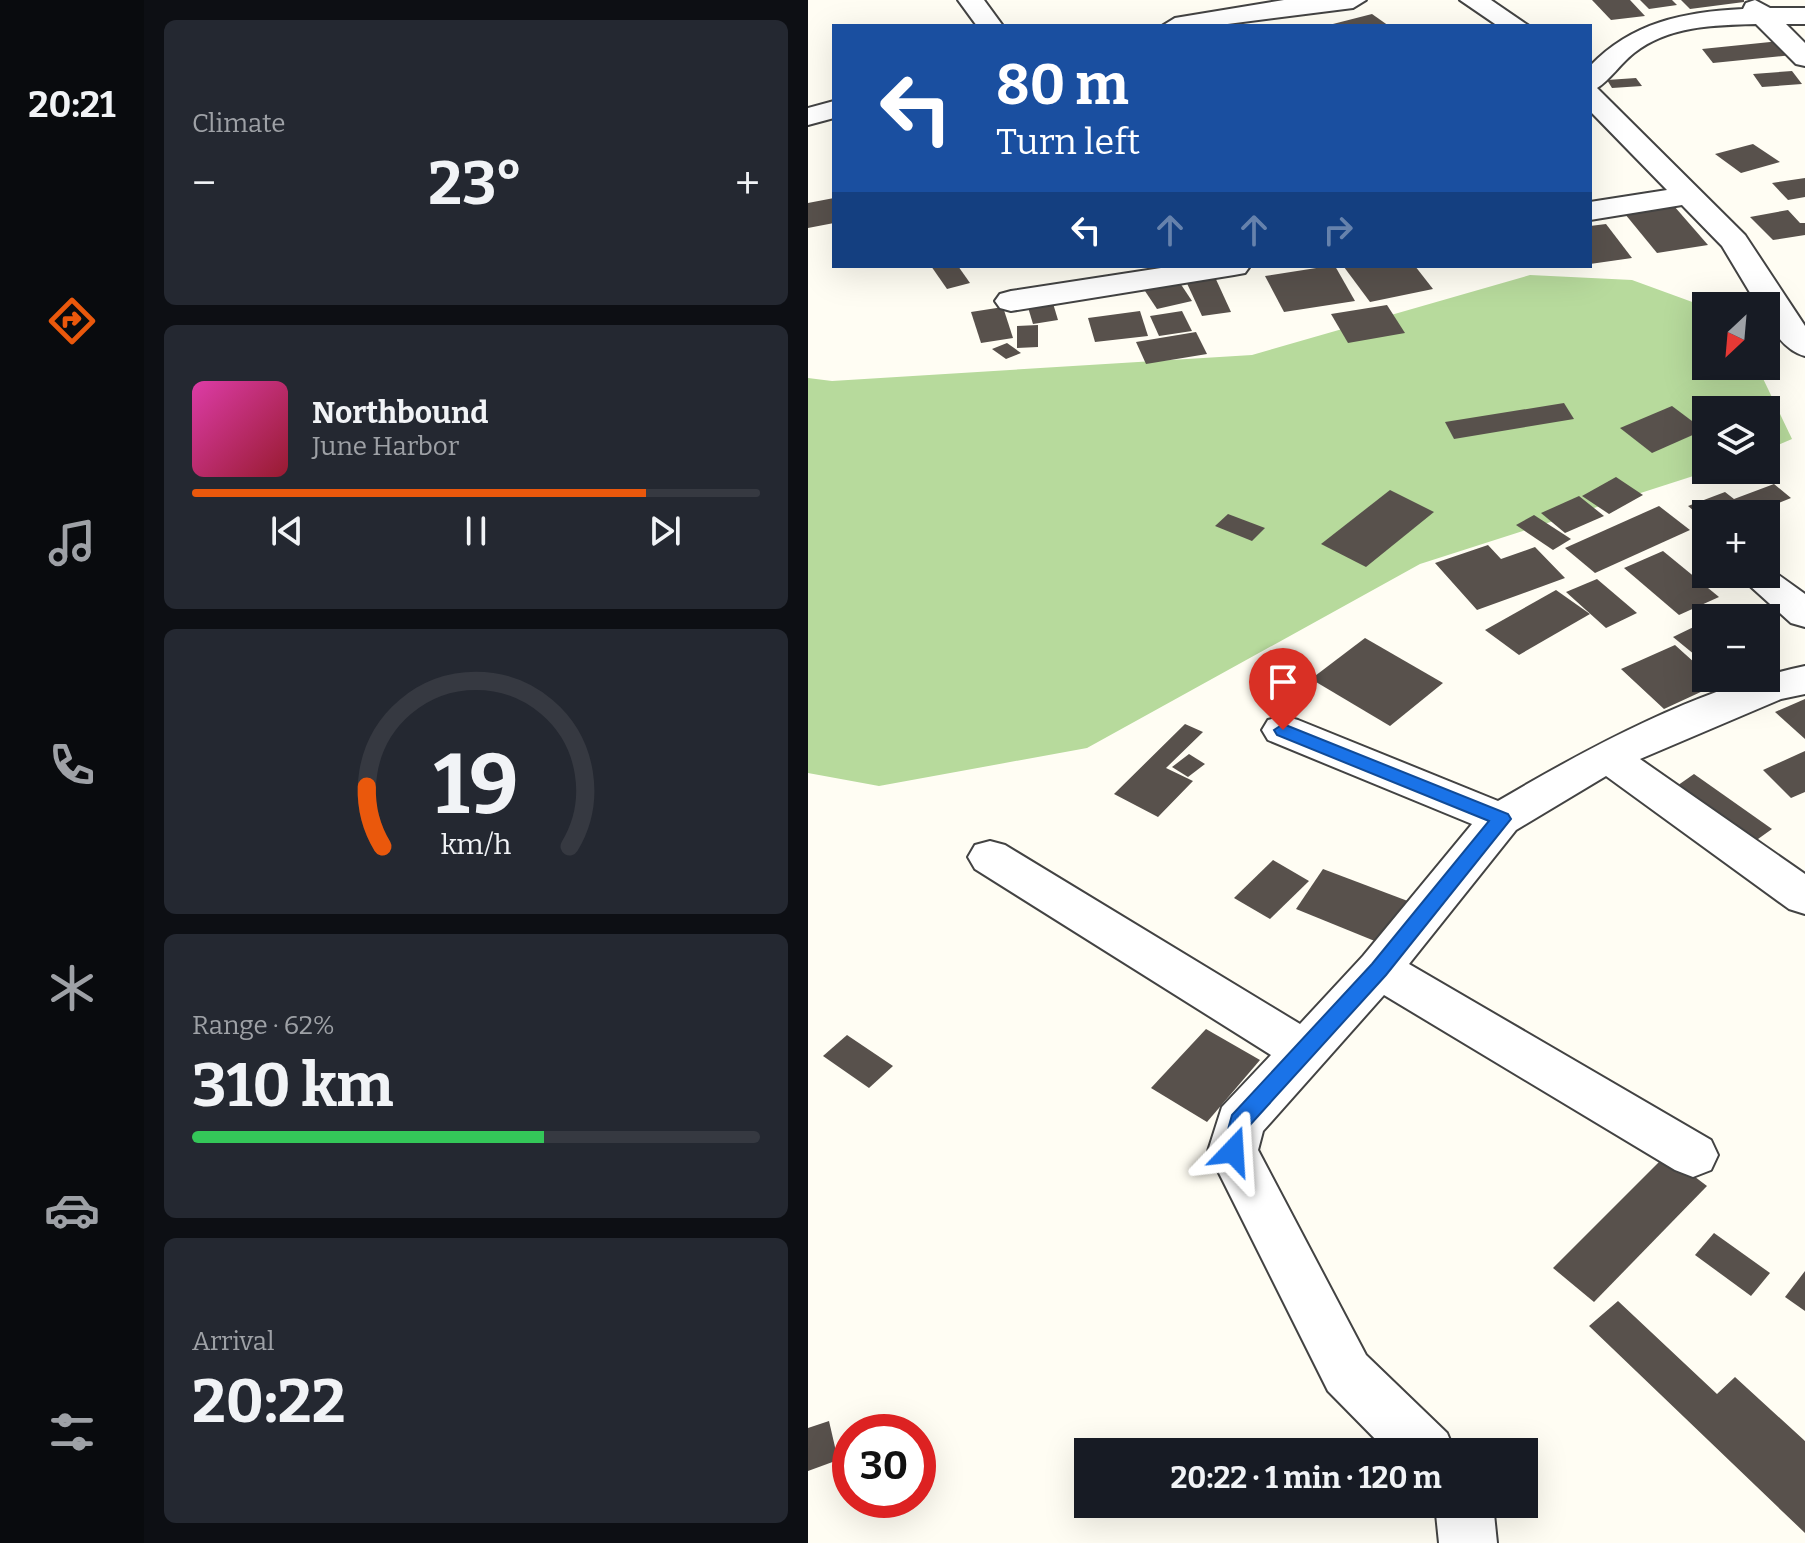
<!DOCTYPE html>
<meta charset="utf-8">
<style>
body{margin:0;font-family:Bitter,serif;background:#242831;color:#f1f3f6;height:100vh;display:flex;flex-direction:column;font-size:30px;white-space:nowrap}
*{box-sizing:border-box;margin:0}
p{font-size:26px;color:#9ea1a6}
.icon{flex:none;width:44px;height:44px;fill:none;stroke:currentColor;stroke-width:2;stroke-linecap:round;stroke-linejoin:round}
.map{position:relative;flex:1;overflow:hidden}
.panel{display:flex;flex-direction:column;gap:20px;padding:20px;background:#0d0f14;width:664px}
.panel>*{flex:none}
.guide{position:absolute;left:24px;top:24px;width:760px;height:244px;border-radius:0px;box-shadow:0 8px 32px #0002;background:#1a4fa0;color:#fff;overflow:hidden}
.needle{width:52px;rotate:206deg}
.tools{position:absolute;left:884px;top:292px;display:grid;gap:16px}
.tools a{display:grid;place-items:center;width:88px;height:88px;border-radius:0px;background:#171b24;box-shadow:0 8px 32px #0002;font-size:40px}
.speed{position:absolute;left:24px;top:1414px;display:flex;gap:16px;font-size:40px;font-weight:700;text-align:center}
.speed>*{display:grid;place-content:center;width:104px;height:104px;border-radius:50%;background:#171b24;box-shadow:0 8px 32px #0002;line-height:1}
.speed .limit{border:12px solid #d22;background:#fff;color:#111}
.pin{position:absolute;display:grid;place-items:center;width:68px;height:68px;color:#fff;margin:-82px -34px;border-radius:50% 50% 50% 0;rotate:-45deg;box-shadow:0 0 8px #0007}
.pin .icon{rotate:45deg}
.me{position:absolute;width:88px;margin:-44px;rotate:20deg;stroke-linejoin:round;filter:drop-shadow(0 0 6px #0008)}
.turn{display:flex;align-items:center;gap:28px;height:168px;padding:0 32px;font-size:36px}
.turn .icon{width:104px;height:104px;stroke-width:2.5}
.turn b{display:block;font-size:56px;line-height:68px}
.lanes{display:flex;align-items:center;height:76px;padding:0 32px;background:#0003;justify-content:center;gap:40px;direction:ltr}
.lanes .off{opacity:.35}
.big{font-size:60px;font-weight:700;line-height:1.1}
.panel .widget{flex:1;display:flex;flex-direction:column;justify-content:center;gap:12px;min-width:0;padding:0 28px;border-radius:12px;background:#242831}
.panel .dial{align-items:center;gap:0}
.dial svg{height:208px;overflow:visible;fill:none;stroke:#363941;stroke-width:7;stroke-linecap:round;text-anchor:middle}
.dial text{fill:#f1f3f6;stroke:none}
.song{display:flex;align-items:center;gap:24px}
.cover{width:96px;height:96px;border-radius:12px;background:linear-gradient(135deg,hsl(320 70% 55%),hsl(350 70% 35%))}
.played{height:8px;border-radius:4px;background:linear-gradient(90deg,#ea580c 80%,#363941 80%)}
.keys{display:flex;justify-content:space-around;direction:ltr}
.heat{display:flex;justify-content:space-between;align-items:center;font-size:44px;direction:ltr}
.charge{height:12px;border-radius:6px;background:linear-gradient(90deg,#34c759 62%,#363941 0)}
.trip{position:absolute;left:266px;top:1438px;width:464px;height:80px;border-radius:0px;background:#171b24;box-shadow:0 8px 32px #0002;font-weight:700;line-height:80px;text-align:center}
main{display:flex;flex:1;min-height:0}
.menu{display:flex;flex-direction:column;width:144px;justify-content:space-around;align-items:center;background:#090b0e;color:#9ea1a6}
.menu .icon{width:56px;height:56px}
.menu .selected{color:#ea580c}
.menu b{font-size:36px;color:#f1f3f6}
.map>svg:first-child{display:block}
.forest{fill:#b7da9c}
.building{fill:#58514c}
.lines{fill:none;stroke-linecap:round;stroke-linejoin:round}
.minor-casing{stroke:#434343;stroke-width:4}
.minor{fill:#fff;fill-rule:evenodd}
.route{fill:#1a73e8;stroke:#114b97;stroke-width:2}
</style>
<main>
<nav class="menu">
<b>20:21</b>
<svg class="icon selected" aria-label="directions" viewBox="0 0 24 24"><path d="M12 3l9 9-9 9-9-9zM9 14v-3h6M13 9l2 2-2 2"/></svg>
<svg class="icon" aria-label="music" viewBox="0 0 24 24"><path d="M9 18V5l10-2v13"/><circle cx="6" cy="18" r="3"/><circle cx="16" cy="16" r="3"/></svg>
<svg class="icon" aria-label="phone" viewBox="0 0 24 24"><path d="M5 4h4l2 5-3 2q2 4 5 5l2-3 5 2v4C11 20 4 13 5 4z"/></svg>
<svg class="icon" aria-label="climate" viewBox="0 0 24 24"><path d="M12 3v18M4 7l16 10M4 17L20 7"/></svg>
<svg class="icon" aria-label="car" viewBox="0 0 24 24"><path d="M5 17H2v-5l4-1 3-4h7l3 4 3 1v5h-3M9 17h6M6 11h13"/><circle cx="7" cy="17" r="2"/><circle cx="17" cy="17" r="2"/></svg>
<svg class="icon" aria-label="filters" viewBox="0 0 24 24"><path d="M4 7h16M4 17h16"/><circle cx="9" cy="7" r="2"/><circle cx="15" cy="17" r="2"/></svg>
</nav>
<section class="panel">
<div class="widget"><p>Climate</p>
<div class="heat"><a>−</a><b class="big">23°</b><a>+</a></div>
</div>
<div class="widget">
<div class="song"><i class="cover"></i><div><b>Northbound</b><p>June Harbor</p></div></div>
<div class="played"></div>
<div class="keys"><svg class="icon" aria-label="previous" viewBox="0 0 24 24"><path d="M18 5L8 12l10 7zM5 5v14"/></svg><svg class="icon" aria-label="pause" viewBox="0 0 24 24"><path d="M8 5v14M16 5v14"/></svg><svg class="icon" aria-label="next" viewBox="0 0 24 24"><path d="M6 5l10 7-10 7zM19 5v14"/></svg></div>
</div>
<div class="widget dial"><svg viewBox="0 0 100 80">
<path d="M14 69A42 42 0 1 1 86 69"/>
<path d="M14 69A42 42 0 0 1 8 46" stroke="#ea580c"/>
<text x="50" y="56" font-size="32" font-weight="700">19</text>
<text x="50" y="72" font-size="11">km/h</text>
</svg></div>
<div class="widget"><p>Range · 62%</p><b class="big">310 km</b><div class="charge"></div></div>
<div class="widget"><p>Arrival</p><b class="big">20:22</b></div>
</section>
<div class="map">
<svg width="997" height="1543" viewBox="0 0 997 1543">
<rect width="100%" height="100%" fill="#fffdf3"/>
<polygon class="forest" points="722,275 824,280 898,307 898,366 949,366 984,439 958,450 958,410 898,410 898,470 904,470 612,564 279,748 71,786 0,773 0,378 24,381 444,355"/>
<g class="building">
<polygon points="784,0 822,0 837,16 803,20"/>
<polygon points="832,0 864,0 869,5 841,9"/>
<polygon points="873,0 936,0 936,2 882,9"/>
<polygon points="564,14 581,26 521,26 521,25"/>
<polygon points="973,41 985,55 905,63 894,49"/>
<polygon points="984,71 994,84 954,87 945,74"/>
<polygon points="828,78 834,86 804,88 799,80"/>
<polygon points="945,144 972,162 933,173 907,154"/>
<polygon points="997,178 997,197 980,200 964,183"/>
<polygon points="26,198 26,223 0,228 0,203"/>
<polygon points="866,206 900,245 849,253 817,214"/>
<polygon points="980,210 992,223 997,223 997,235 965,240 942,217"/>
<polygon points="798,224 824,258 782,264 782,226"/>
<polygon points="123,266 150,266 162,283 139,289"/>
<polygon points="521,266 527,266 547,301 476,312 457,276"/>
<polygon points="539,266 607,266 625,289 562,302 536,267"/>
<polygon points="406,275 423,312 394,316 377,279"/>
<polygon points="372,283 384,301 349,309 337,291"/>
<polygon points="929,297 938,306 914,306 909,301"/>
<polygon points="244,300 250,320 225,324 219,304"/>
<polygon points="579,305 597,333 540,343 523,314"/>
<polygon points="195,307 205,338 173,343 163,312"/>
<polygon points="332,311 340,336 287,342 280,318"/>
<polygon points="374,311 384,331 351,336 342,316"/>
<polygon points="230,325 230,347 209,348 209,326"/>
<polygon points="388,332 399,354 338,364 328,342"/>
<polygon points="199,343 213,353 198,359 184,349"/>
<polygon points="756,403 766,419 646,439 637,422"/>
<polygon points="864,406 896,430 844,453 812,428"/>
<polygon points="808,477 835,495 801,514 774,496"/>
<polygon points="966,484 983,498 943,514 898,514 898,521 880,506 917,492 926,499"/>
<polygon points="582,490 626,512 558,567 513,544"/>
<polygon points="771,496 796,516 757,533 733,513"/>
<polygon points="851,506 882,530 787,573 757,548"/>
<polygon points="420,514 457,528 444,541 407,526"/>
<polygon points="726,515 763,539 745,550 708,525"/>
<polygon points="680,545 693,559 727,547 757,578 669,610 627,563"/>
<polygon points="855,551 911,597 871,615 816,568"/>
<polygon points="789,579 829,613 798,628 758,592"/>
<polygon points="748,590 782,614 711,655 677,630"/>
<polygon points="898,621 898,664 865,637"/>
<polygon points="557,638 635,683 582,726 503,679"/>
<polygon points="867,645 898,673 898,678 910,684 856,709 813,669"/>
<polygon points="997,699 997,739 967,712"/>
<polygon points="377,724 395,732 358,768 385,781 350,817 306,794"/>
<polygon points="997,751 997,792 983,798 955,770"/>
<polygon points="381,754 397,764 380,777 364,767"/>
<polygon points="886,774 964,829 943,844 866,788"/>
<polygon points="465,860 501,881 462,919 426,898"/>
<polygon points="515,869 605,903 579,946 488,909"/>
<polygon points="398,1029 452,1060 399,1122 343,1088"/>
<polygon points="39,1035 85,1066 61,1088 15,1056"/>
<polygon points="858,1155 899,1186 786,1302 745,1268"/>
<polygon points="906,1233 962,1273 943,1296 887,1255"/>
<polygon points="997,1271 997,1311 977,1297"/>
<polygon points="810,1301 909,1394 927,1377 997,1441 997,1533 781,1326"/>
<polygon points="21,1421 30,1460 0,1471 0,1428"/>
</g>
<g class="lines">
<g class="minor-casing">
<g id="minor">
<polygon points="150,0 176,0 195,26 169,26"/>
<polygon points="476,0 558,0 545,8 404,26 354,26 367,18"/>
<polygon points="652,0 683,0 721,26 690,26"/>
<path d="M947,0L962,8H997V24H978L997,43V66L988,64L948,24C906,25 860,26 826,53C812,64 802,80 789,88L937,235L997,326V356C977,351 958,326 958,306H950L914,246L874,205L782,220V202L859,190L782,111V66C824,22 876,12 935,9L938,3Z"/>
<polygon points="26,101 26,118 0,125 0,108"/>
<polygon points="366,266 442,266 437,273 426,275 203,311 192,308 187,301 192,294 203,291"/>
<polygon points="958,566 997,594 997,627 983,623 931,576 958,574"/>
<path d="M997,666V694L973,699L832,759L997,874V914L981,909L798,776L708,830L601,964L903,1140L910,1155L903,1170L885,1177L867,1170L576,995L455,1131L450,1150L558,1355L639,1433L647,1452H580L520,1391L400,1151L414,1107L463,1055L167,869L160,857L167,845L182,841L197,845L492,1024L555,956L664,824L460,740L454,730L460,720L475,716L490,720L690,801C785,745 892,688 997,666Z"/>
<polygon points="627,1504 685,1504 689,1543 631,1543"/>
</g>
</g>
<use href="#minor" class="minor"/>
</g>
<polygon class="route" points="475,724 700,814 703,819 578,975 441,1126 433,1157 418,1157 414,1151 424,1115 564,964 681,821 469,735 466,730"/>
</svg>
<div class="tools">
<a><svg class="needle" viewBox="-14 -14 28 28"><path d="M0-13l5 13h-10z" fill="#e53935"/><path d="M0 13l5-13h-10z" fill="#9ea1a6"/></svg></a>
<a><svg class="icon" aria-label="layers" viewBox="0 0 24 24"><path d="M12 4l9 5-9 5-9-5zM3 14l9 5 9-5"/></svg></a>
<a>+</a>
<a>−</a>
</div>
<div class="speed"><div class="limit">30</div></div>
<div class="pin" style="left:475px;top:730px;background:#d93025"><svg class="icon" aria-label="arrive" viewBox="0 0 24 24"><path d="M6 21V4h12l-3 4 3 4H6"/></svg></div>
<svg class="me" style="left:425px;top:1151px" viewBox="-20 -20 40 40"><path d="M0-17L14 15 0 8-14 15z" fill="#1a73e8" stroke="#fff" stroke-width="4"/></svg>
<div class="trip">20:22 · 1 min · 120 m</div>
<div class="guide">
<div class="turn"><svg class="icon" aria-label="left" viewBox="0 0 24 24"><path d="M17 20v-9H6M10 6l-5 5 5 5"/></svg><div><b>80 m</b>Turn left</div></div>
<div class="lanes"><svg class="icon" aria-label="left" viewBox="0 0 24 24"><path d="M17 20v-9H6M10 6l-5 5 5 5"/></svg><svg class="icon off" aria-label="ahead" viewBox="0 0 24 24"><path d="M12 20V5M6 11l6-6 6 6"/></svg><svg class="icon off" aria-label="ahead" viewBox="0 0 24 24"><path d="M12 20V5M6 11l6-6 6 6"/></svg><svg class="icon off" aria-label="right" viewBox="0 0 24 24"><path d="M7 20v-9h11M14 6l5 5-5 5"/></svg></div>
</div>
</div>
</main>
